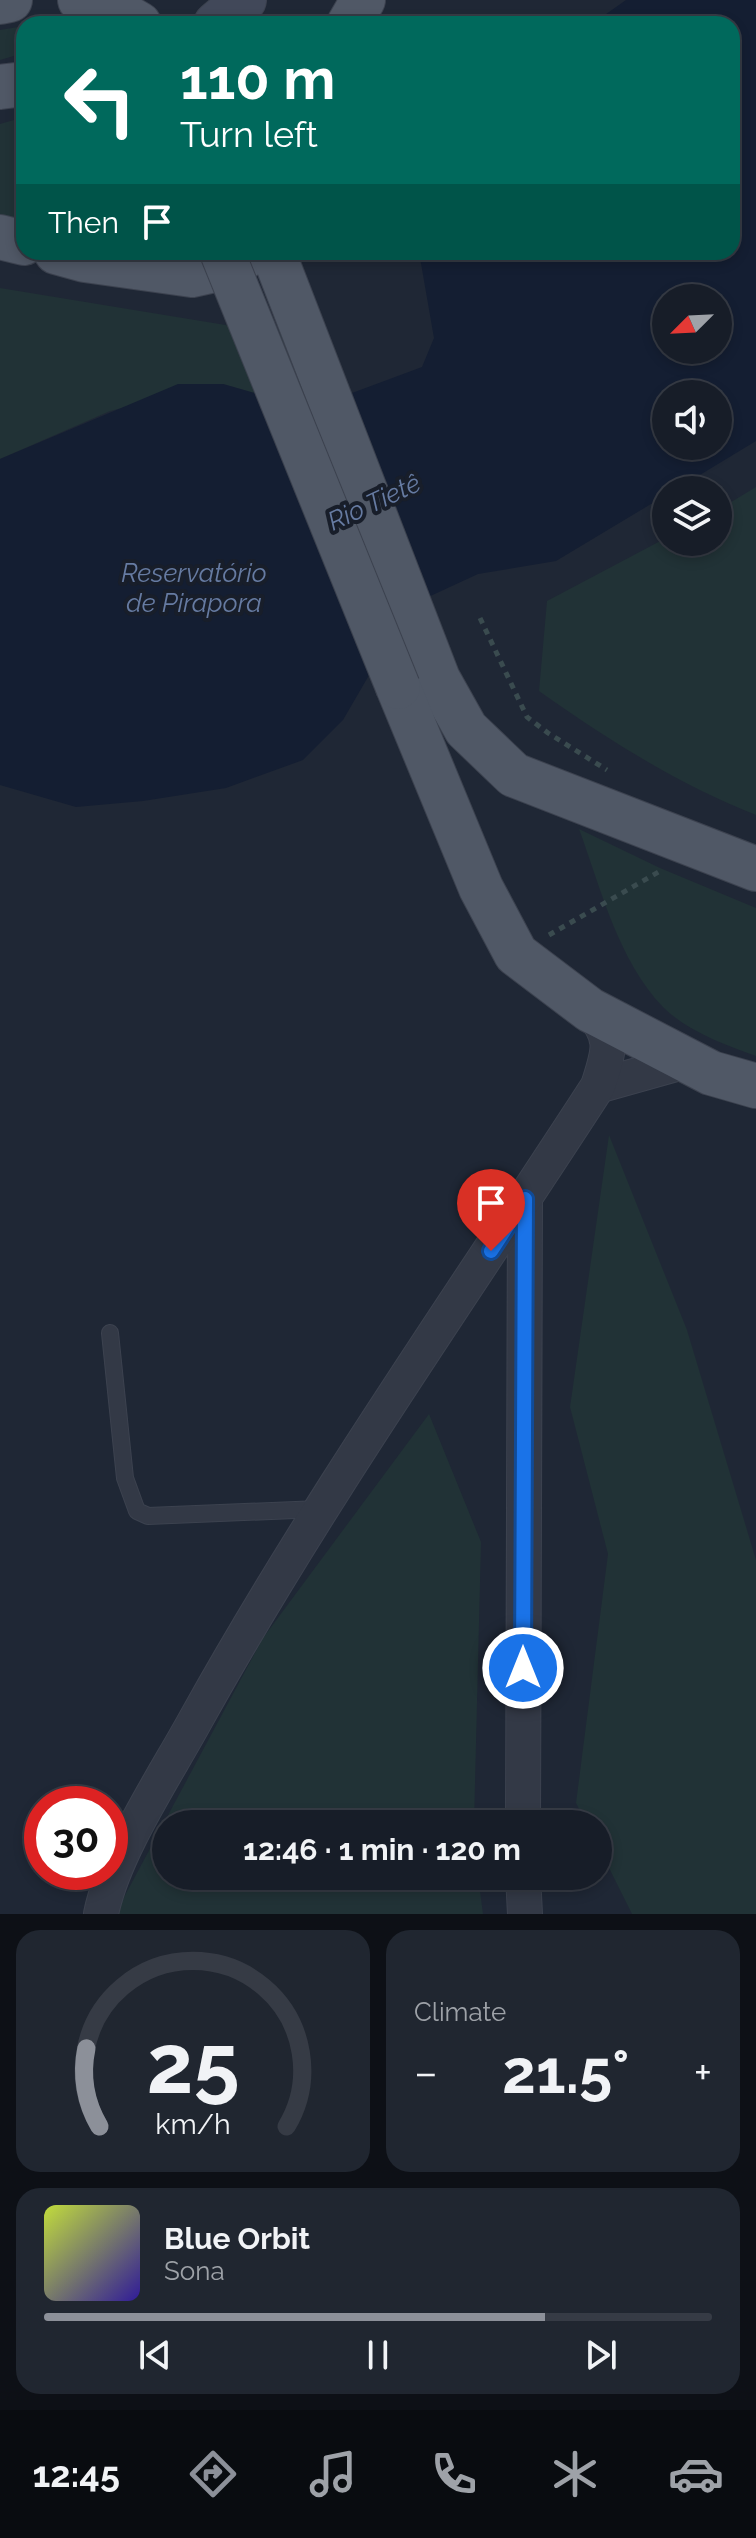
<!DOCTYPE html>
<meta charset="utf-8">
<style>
body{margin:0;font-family:Raleway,sans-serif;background:#202630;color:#f1f3f6;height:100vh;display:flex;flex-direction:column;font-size:30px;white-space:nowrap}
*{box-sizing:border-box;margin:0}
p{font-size:26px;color:#9ea2a8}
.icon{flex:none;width:44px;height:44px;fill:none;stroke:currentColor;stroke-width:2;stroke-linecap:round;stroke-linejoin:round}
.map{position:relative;height:1914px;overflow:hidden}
.details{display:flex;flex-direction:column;gap:16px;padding:16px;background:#0d1016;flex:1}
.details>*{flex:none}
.top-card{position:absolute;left:16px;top:16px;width:724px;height:244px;border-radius:24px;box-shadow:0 4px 12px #0003,0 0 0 2px #363b45;background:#00695c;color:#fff;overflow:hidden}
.needle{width:52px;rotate:246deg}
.buttons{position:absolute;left:652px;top:284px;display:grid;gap:16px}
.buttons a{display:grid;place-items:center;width:80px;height:80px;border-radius:50%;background:#171d28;box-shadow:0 4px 12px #0003,0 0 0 2px #363b45;font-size:40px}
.speed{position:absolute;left:24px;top:1786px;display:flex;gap:16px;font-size:40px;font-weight:700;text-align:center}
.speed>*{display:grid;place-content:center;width:104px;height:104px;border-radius:50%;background:#171d28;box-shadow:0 4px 12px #0003,0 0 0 2px #363b45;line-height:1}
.speed .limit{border:12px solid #d22;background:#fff;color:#111}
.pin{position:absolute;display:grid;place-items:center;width:68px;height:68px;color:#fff;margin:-82px -34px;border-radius:50% 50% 50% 0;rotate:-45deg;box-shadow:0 0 8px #0007}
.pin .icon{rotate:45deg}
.me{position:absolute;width:88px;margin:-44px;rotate:0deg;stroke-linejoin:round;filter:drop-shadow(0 0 6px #0008)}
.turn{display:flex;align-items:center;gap:28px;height:168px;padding:0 32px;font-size:36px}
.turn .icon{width:104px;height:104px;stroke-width:2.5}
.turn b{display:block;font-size:56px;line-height:68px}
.then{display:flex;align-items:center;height:76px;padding:0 32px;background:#0003;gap:16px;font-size:30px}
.big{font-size:60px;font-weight:700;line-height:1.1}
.details .widget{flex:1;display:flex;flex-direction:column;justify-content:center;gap:12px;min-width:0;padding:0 28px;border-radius:24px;background:#202630}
.details .dial{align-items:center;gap:0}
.dial svg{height:208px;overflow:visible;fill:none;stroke:#363b45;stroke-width:7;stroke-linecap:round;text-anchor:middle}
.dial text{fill:#f1f3f6;stroke:none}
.song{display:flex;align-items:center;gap:24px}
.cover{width:96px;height:96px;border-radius:12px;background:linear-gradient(135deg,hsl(70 70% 55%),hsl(250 70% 35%))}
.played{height:8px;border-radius:4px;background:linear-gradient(90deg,#8c9099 75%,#363b45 75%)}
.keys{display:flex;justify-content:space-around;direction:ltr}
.heat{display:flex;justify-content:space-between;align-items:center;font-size:44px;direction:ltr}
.details .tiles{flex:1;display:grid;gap:16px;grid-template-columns:1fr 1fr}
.widget:last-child{grid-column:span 2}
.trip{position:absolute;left:152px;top:1810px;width:460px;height:80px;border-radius:40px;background:#171d28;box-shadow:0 4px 12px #0003,0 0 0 2px #363b45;font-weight:700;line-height:80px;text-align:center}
.tab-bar{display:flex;height:128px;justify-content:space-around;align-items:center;background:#090c10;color:#9ea2a8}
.tab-bar .icon{width:56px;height:56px}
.tab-bar .active{color:#8c9099}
.tab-bar b{font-size:36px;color:#f1f3f6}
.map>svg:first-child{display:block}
.green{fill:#213236}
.water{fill:#141e32;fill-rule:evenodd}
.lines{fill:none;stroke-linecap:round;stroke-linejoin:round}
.lane-casing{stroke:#3c424f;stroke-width:18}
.street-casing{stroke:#3c424f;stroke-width:36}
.secondary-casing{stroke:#3c424f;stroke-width:46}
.primary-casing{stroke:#3c424f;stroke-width:46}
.path{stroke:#3a4b4f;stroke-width:5;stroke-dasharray:6 6;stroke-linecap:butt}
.lane{stroke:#333946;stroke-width:16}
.street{stroke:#333946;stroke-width:34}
.secondary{stroke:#414859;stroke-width:44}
.primary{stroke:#505866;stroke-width:44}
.primary-bridge-casing{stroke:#3c424f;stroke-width:46;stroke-linecap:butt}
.primary-bridge{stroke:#505866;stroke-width:44}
.route-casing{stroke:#114b97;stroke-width:20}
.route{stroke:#1a73e8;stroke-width:14}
.labels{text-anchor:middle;stroke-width:8;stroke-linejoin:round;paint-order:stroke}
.water-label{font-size:26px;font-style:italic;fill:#667ba2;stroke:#181e2a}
</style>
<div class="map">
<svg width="756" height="1914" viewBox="0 0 756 1914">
<rect width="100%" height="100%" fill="#1f2735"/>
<g class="green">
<polygon points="24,26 24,53 0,60 0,30"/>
<polygon points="24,117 24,222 0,216 0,124"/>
<polygon points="0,288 323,341 346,396 309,409 223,384 110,411 0,459"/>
<path d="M756,487V815C678,784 608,740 539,691L547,601L666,538V542H718V510Z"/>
<path d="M579,829L660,868L756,908V1056C725,1045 687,1031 663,1007C618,960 601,889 579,829Z"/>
<polygon points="609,1135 687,1330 756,1560 756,1914 632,1914 598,1846 598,1824 587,1824 576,1803 608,1554 570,1407"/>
<polygon points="429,1414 481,1542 474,1824 166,1824 166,1876 478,1876 483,1914 115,1914 263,1638"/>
</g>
<path class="water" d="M626,0H756V441L675,490H666V495L556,561L478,574L385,617L379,658L343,720L303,760L226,788L143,801L76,807L0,785V459L178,384H223L309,409L422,367L434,338L419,252H732V24H592ZM666,298H718V350H666ZM666,394H718V446H666Z"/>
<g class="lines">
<g class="lane-casing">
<polyline id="lane" points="110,1333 125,1478 137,1511 148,1516 319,1509"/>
</g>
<g class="street-casing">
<g id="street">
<polyline points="598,1086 687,1061"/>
<polyline points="523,1824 525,1199"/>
<polyline points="523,1876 525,1914"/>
<path d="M101,1914C113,1853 166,1774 196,1719C318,1500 462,1296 598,1086C609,1051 615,1039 590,1010"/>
</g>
</g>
<g class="secondary-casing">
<polyline id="secondary" points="216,24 244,0"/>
</g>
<g class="primary-casing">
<g id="primary">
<polyline points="80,0 110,7 139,24"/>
<polyline points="0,2 10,0"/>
<polyline points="349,24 363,0"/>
<polyline points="0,87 24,84"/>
<polyline points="0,237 24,243"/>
<polyline points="56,252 85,260 192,275 219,269 254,252"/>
<polyline points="273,252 438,679 466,729 514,775 756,869"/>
<polyline points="398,687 481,888 516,954 590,1010 711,1073 756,1086"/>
</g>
</g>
<g class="path">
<polyline points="480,618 527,717 548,733 607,770"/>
<polyline points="549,935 662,870"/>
</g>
<use href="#lane" class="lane"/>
<use href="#street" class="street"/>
<use href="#secondary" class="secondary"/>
<use href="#primary" class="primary"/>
<g class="primary-bridge-casing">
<polyline id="primary-bridge" points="222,252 398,687"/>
</g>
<use href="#primary-bridge" class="primary-bridge"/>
</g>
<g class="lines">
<g class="route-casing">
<polyline id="route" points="491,1251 525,1199 523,1668"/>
</g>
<use href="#route" class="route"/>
</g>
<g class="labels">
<g class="water-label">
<text transform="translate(374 502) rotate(-25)" y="9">Rio Tietê</text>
<text x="194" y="582">Reservatório<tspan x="194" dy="30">de Pirapora</tspan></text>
</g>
</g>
</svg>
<div class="buttons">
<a><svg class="needle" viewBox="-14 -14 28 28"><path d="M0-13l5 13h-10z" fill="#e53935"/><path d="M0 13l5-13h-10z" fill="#9ea2a8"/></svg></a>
<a><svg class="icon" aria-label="sound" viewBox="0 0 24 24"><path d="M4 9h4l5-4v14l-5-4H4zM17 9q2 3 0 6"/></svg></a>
<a><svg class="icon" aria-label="layers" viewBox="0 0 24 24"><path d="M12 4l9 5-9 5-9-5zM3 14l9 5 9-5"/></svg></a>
</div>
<div class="speed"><div class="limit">30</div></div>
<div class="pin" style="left:491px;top:1251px;background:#d93025"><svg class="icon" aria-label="arrive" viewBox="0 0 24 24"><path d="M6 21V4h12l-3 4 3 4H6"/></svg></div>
<svg class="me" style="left:523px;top:1668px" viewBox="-20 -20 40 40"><circle r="17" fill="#1a73e8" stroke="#fff" stroke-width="3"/><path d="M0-11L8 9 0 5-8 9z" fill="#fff"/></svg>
<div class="trip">12:46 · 1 min · 120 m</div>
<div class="top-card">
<div class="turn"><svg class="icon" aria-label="left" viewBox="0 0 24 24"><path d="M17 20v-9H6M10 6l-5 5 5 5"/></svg><div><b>110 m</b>Turn left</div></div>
<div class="then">Then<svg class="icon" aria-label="arrive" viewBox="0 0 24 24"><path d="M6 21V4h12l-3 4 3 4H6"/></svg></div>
</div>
</div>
<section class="details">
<div class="tiles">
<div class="widget dial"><svg viewBox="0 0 100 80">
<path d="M14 69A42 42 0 1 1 86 69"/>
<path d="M14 69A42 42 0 0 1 9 39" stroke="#8c9099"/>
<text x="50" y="56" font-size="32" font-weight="700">25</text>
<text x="50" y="72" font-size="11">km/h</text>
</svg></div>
<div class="widget"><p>Climate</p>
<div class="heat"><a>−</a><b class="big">21.5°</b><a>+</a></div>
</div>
<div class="widget">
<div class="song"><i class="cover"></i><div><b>Blue Orbit</b><p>Sona</p></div></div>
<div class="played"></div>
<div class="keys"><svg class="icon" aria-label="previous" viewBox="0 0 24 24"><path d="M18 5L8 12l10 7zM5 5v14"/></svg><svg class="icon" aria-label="pause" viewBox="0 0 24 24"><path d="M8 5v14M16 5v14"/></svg><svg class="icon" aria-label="next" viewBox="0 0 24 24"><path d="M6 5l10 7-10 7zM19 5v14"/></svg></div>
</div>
</div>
</section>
<nav class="tab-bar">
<b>12:45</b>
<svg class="icon active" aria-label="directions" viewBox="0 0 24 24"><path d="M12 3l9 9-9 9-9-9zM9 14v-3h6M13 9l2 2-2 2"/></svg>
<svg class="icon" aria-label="music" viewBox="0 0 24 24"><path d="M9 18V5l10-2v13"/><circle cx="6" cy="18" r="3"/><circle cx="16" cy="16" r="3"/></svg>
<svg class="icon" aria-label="phone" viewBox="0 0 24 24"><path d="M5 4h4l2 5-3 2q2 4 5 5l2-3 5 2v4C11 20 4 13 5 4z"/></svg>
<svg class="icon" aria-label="climate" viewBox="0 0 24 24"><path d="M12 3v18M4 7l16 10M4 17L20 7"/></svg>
<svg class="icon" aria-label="car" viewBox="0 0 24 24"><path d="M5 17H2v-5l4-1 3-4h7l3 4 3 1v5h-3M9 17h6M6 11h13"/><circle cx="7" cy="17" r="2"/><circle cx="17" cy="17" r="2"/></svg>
</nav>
